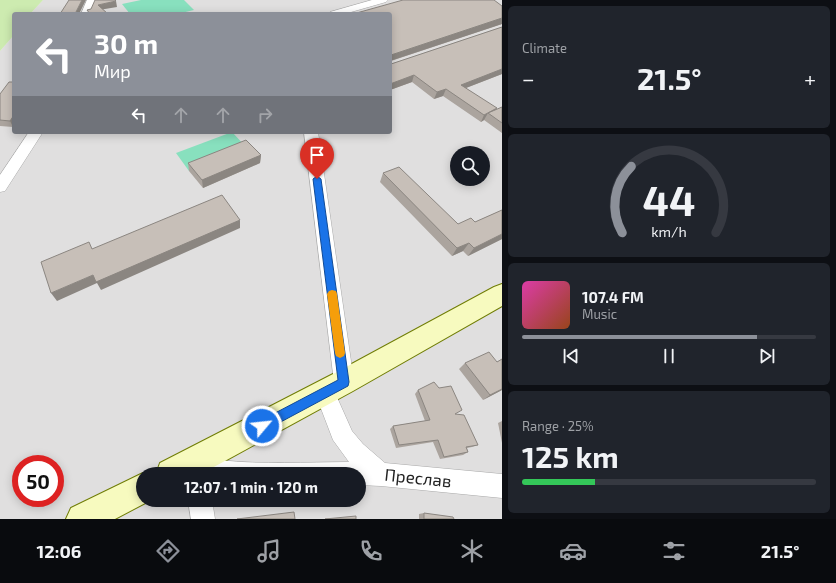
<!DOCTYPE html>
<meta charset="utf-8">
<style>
body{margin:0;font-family:"Exo 2",sans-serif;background:#20242c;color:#f1f3f6;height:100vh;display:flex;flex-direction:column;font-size:15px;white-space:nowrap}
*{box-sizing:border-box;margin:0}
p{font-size:13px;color:#9ea1a6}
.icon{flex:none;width:22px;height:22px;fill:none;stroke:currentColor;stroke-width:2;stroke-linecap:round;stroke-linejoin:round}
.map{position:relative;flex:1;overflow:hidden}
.side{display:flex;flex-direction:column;gap:6px;padding:6px;background:#0d0f14;width:334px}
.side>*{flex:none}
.guide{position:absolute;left:12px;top:12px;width:380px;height:122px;border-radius:4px;box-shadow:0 2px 10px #0003;background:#8c9099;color:#fff;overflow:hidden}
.controls{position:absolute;left:450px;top:146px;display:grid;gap:8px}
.controls a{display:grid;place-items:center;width:40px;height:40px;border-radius:50%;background:#171b24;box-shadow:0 2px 10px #0003;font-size:20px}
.speed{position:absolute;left:12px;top:455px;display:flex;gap:8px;font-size:20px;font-weight:700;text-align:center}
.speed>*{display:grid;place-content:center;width:52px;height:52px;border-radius:50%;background:#171b24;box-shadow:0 2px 10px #0003;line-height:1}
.speed .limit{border:6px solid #d22;background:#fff;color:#111}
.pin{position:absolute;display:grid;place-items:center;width:34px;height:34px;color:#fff;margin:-41px -17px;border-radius:50% 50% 50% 0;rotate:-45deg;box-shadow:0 0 4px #0007}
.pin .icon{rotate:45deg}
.me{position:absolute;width:44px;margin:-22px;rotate:62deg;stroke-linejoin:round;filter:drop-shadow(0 0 3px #0008)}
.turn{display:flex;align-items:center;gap:14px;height:84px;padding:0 16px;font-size:18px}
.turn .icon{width:52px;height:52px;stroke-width:2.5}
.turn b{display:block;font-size:28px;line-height:34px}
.lanes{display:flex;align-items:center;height:38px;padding:0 16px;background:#0003;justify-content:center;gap:20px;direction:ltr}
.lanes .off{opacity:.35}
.big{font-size:30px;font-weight:700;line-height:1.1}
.side .widget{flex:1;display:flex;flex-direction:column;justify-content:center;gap:6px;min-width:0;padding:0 14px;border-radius:6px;background:#20242c}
.side .dial{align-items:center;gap:0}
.dial svg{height:104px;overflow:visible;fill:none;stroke:#363941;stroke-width:7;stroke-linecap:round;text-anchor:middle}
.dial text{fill:#f1f3f6;stroke:none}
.song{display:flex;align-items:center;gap:12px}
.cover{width:48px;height:48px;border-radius:6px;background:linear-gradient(135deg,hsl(320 70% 55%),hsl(20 70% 35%))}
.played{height:4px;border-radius:2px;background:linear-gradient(90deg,#8c9099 80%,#363941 80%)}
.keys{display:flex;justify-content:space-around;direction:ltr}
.heat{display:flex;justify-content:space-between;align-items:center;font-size:22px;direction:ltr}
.charge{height:6px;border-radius:3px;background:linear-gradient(90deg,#34c759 25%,#363941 0)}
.trip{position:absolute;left:136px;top:467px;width:230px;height:40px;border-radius:20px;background:#171b24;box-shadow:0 2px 10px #0003;font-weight:700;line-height:40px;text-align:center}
.tabs{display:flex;height:64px;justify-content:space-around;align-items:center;background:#090b0e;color:#9ea1a6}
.tabs .icon{width:28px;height:28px}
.tabs .selected{color:#8c9099}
.tabs b{font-size:18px;color:#f1f3f6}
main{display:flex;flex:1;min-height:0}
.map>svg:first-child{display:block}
.residential{fill:#e0dfdf;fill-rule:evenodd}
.grass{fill:#cdebb0}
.pitch{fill:#88e0be}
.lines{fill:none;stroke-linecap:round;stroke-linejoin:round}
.street-casing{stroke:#a9a9a9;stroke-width:1}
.secondary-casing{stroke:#707d05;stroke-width:2}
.street{fill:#fff;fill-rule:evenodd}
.secondary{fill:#f7fabf;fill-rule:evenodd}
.wall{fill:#aba49e}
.shaded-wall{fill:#8b8681}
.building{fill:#c7bfb8;stroke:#8b8681}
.route{fill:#1a73e8;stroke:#114b97}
.slow{fill:#f59e0b}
.labels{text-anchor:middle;stroke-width:3;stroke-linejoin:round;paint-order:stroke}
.near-street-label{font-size:17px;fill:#222;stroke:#fff}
</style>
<main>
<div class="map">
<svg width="502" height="519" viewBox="0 0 502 519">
<rect width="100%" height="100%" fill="#f2efe9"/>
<path class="residential" d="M43,0H502V519H0V51L14,35V132H390V14H30ZM457,153H483V179H457ZM21,464H55V498H21ZM143,474H359V500H143Z"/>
<polygon class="grass" points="0,0 43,0 30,14 14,14 14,35 0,51"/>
<g class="pitch">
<polygon points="141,0 184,0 194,10 177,14 130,14 122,4"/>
<polygon points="232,132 247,148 189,171 176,153"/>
</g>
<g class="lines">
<g class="street-casing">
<g id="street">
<polygon points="87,0 97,0 91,14 81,14"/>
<polygon points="372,0 388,0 386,2 344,14 328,14 330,12"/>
<polygon points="29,132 43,132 5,191 0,192 0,175"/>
<polygon points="304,132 318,132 354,382 351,389 344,392 337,389 334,382"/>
<path d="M325,383L332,386L352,431L363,444L385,463L502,474V498L381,486L359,485V474H186L182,472L179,464L182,456C196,450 206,458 220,460C263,465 306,462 349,462L333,440L315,393L318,386Z"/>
<polygon points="188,500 212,500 215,519 191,519"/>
</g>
</g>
<g class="secondary-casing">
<g id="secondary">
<polygon points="502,284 502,306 353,391 201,474 156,474 160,463 335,373 494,287"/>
<polygon points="143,473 146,474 143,474 143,500 151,500 115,519 66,519 71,508"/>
</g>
</g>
<use href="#street" class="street"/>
<use href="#secondary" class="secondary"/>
</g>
<g class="wall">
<polygon points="502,6 502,24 391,61 391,64 502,27 502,74 466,88 496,110 502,107 502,133 484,120 481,122 443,96 434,99 412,82 390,90 390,14"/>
<polygon points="14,82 14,125 13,127 0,126 0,94"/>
<rect x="321" y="132" width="23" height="2"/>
<polygon points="261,155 260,163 203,188 189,171 188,163"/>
<polygon points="383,173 458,224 475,222 502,210 502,239 468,256 463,251 452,256 380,182"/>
<polygon points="502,359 502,390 483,400 459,369 465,363 497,362"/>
<polygon points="418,390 456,414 478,445 472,447 467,448 468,452 463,455 440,459 433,442 396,448 390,429 393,426 425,421 415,394"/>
<polygon points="502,421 502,443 498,423"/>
<polygon points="424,513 454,519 419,519 419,514"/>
</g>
<g class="shaded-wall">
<polygon points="82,0 86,0 79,14 75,14"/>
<polygon points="116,1 117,7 99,10 98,5"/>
<polygon points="502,18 502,24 390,61 391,55"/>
<polygon points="502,69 502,74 458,91 461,85"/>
<polygon points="414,75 412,82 390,90 390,84"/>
<polygon points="446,89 443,96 434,99 437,92"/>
<polygon points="497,108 494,115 488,113 484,120 481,122 484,115"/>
<polygon points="14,115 14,125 13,127 10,121"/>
<polygon points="261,155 260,163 203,188 202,180"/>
<polygon points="240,220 240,228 101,290 97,283 57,301 51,293 93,275"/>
<polygon points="502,234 502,239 468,256 474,248"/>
<polygon points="469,243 463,251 452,256 457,248"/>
<polygon points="502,389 502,390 483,400 490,395"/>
</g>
<g class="building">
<polygon points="69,0 82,0 75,14 60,14"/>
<polygon points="95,0 115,0 116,1 98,5 108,14 90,14 87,10 91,9"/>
<polygon points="403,0 494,0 502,6 502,18 391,55 391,64 502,27 502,69 461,85 497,108 484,115 446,89 437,92 414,75 390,84 390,14 353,14"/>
<polygon points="9,82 14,82 14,115 10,121 0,120 0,94"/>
<polygon points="502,107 502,123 488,113"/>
<polygon points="246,140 261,155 202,180 188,163"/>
<polygon points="399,167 458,224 471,218 475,222 502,210 502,234 474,248 469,243 457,248 383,173"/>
<polygon points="222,195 240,220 96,282 93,275 51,293 41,262 89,242 92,249"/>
<polygon points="489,352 497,362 502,359 502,389 490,395 465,363"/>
<polygon points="434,382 439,388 451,386 462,410 455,414 464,415 478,445 466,447 468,452 444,457 438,440 399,445 393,426 430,420 418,390"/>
<polygon points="294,512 295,519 237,519"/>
<polygon points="424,513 453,517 454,519 424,519"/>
<polygon points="356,516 356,519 325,519"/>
</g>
<polygon class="route" points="317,176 321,179 349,382 348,386 262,432 258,431 256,426 258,422 338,380 313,179"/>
<polygon class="slow" points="332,290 336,291 337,294 345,353 344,356 340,358 336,356 335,353 327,294 329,291"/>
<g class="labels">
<g class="near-street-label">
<text transform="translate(418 478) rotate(6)" y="6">Преслав</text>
</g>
</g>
</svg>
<div class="controls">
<a><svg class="icon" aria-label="search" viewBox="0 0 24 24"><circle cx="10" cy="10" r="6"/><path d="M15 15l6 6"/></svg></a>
</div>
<div class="speed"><div class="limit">50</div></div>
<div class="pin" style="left:317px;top:179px;background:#d93025"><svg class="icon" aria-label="arrive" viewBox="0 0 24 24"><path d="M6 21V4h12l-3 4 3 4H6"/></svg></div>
<svg class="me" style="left:262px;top:426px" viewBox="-20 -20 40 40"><circle r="17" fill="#1a73e8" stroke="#fff" stroke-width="3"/><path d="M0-11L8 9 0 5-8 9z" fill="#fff"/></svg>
<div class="trip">12:07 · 1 min · 120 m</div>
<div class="guide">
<div class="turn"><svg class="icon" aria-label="left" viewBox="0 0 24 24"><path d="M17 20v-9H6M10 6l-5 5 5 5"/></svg><div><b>30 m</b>Мир</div></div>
<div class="lanes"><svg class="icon" aria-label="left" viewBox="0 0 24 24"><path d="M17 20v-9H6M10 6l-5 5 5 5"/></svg><svg class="icon off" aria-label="ahead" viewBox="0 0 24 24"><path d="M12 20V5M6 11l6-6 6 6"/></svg><svg class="icon off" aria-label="ahead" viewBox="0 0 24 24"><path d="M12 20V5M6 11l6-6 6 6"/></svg><svg class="icon off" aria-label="right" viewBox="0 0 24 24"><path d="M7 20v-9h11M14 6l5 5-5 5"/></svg></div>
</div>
</div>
<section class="side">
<div class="widget"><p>Climate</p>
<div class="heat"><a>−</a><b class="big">21.5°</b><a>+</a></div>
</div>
<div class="widget dial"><svg viewBox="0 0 100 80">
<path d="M14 69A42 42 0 1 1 86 69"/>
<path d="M14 69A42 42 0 0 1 21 18" stroke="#8c9099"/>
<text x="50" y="56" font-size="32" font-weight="700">44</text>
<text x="50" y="72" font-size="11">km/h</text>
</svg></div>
<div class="widget">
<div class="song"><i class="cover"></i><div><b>107.4 FM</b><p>Music</p></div></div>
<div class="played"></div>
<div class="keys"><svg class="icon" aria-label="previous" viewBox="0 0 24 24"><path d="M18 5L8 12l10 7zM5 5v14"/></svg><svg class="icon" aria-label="pause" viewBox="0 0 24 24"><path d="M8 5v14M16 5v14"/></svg><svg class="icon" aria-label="next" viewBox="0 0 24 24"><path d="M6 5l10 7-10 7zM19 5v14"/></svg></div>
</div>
<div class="widget"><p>Range · 25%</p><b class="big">125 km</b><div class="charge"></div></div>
</section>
</main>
<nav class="tabs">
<b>12:06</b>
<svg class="icon selected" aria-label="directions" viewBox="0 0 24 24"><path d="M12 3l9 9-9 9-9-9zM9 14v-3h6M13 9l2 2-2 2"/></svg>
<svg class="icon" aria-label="music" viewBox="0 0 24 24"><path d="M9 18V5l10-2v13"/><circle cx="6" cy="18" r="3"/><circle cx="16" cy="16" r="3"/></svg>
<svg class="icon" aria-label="phone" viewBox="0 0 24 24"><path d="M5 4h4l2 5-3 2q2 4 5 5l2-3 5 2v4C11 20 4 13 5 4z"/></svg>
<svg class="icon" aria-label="climate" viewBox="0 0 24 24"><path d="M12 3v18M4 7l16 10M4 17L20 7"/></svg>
<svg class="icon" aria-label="car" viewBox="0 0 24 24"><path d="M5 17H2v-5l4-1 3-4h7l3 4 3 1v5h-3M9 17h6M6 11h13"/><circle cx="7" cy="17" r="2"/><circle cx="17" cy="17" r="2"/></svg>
<svg class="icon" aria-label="filters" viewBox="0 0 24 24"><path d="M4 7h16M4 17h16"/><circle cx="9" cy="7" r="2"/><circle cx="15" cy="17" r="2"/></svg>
<b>21.5°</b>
</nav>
